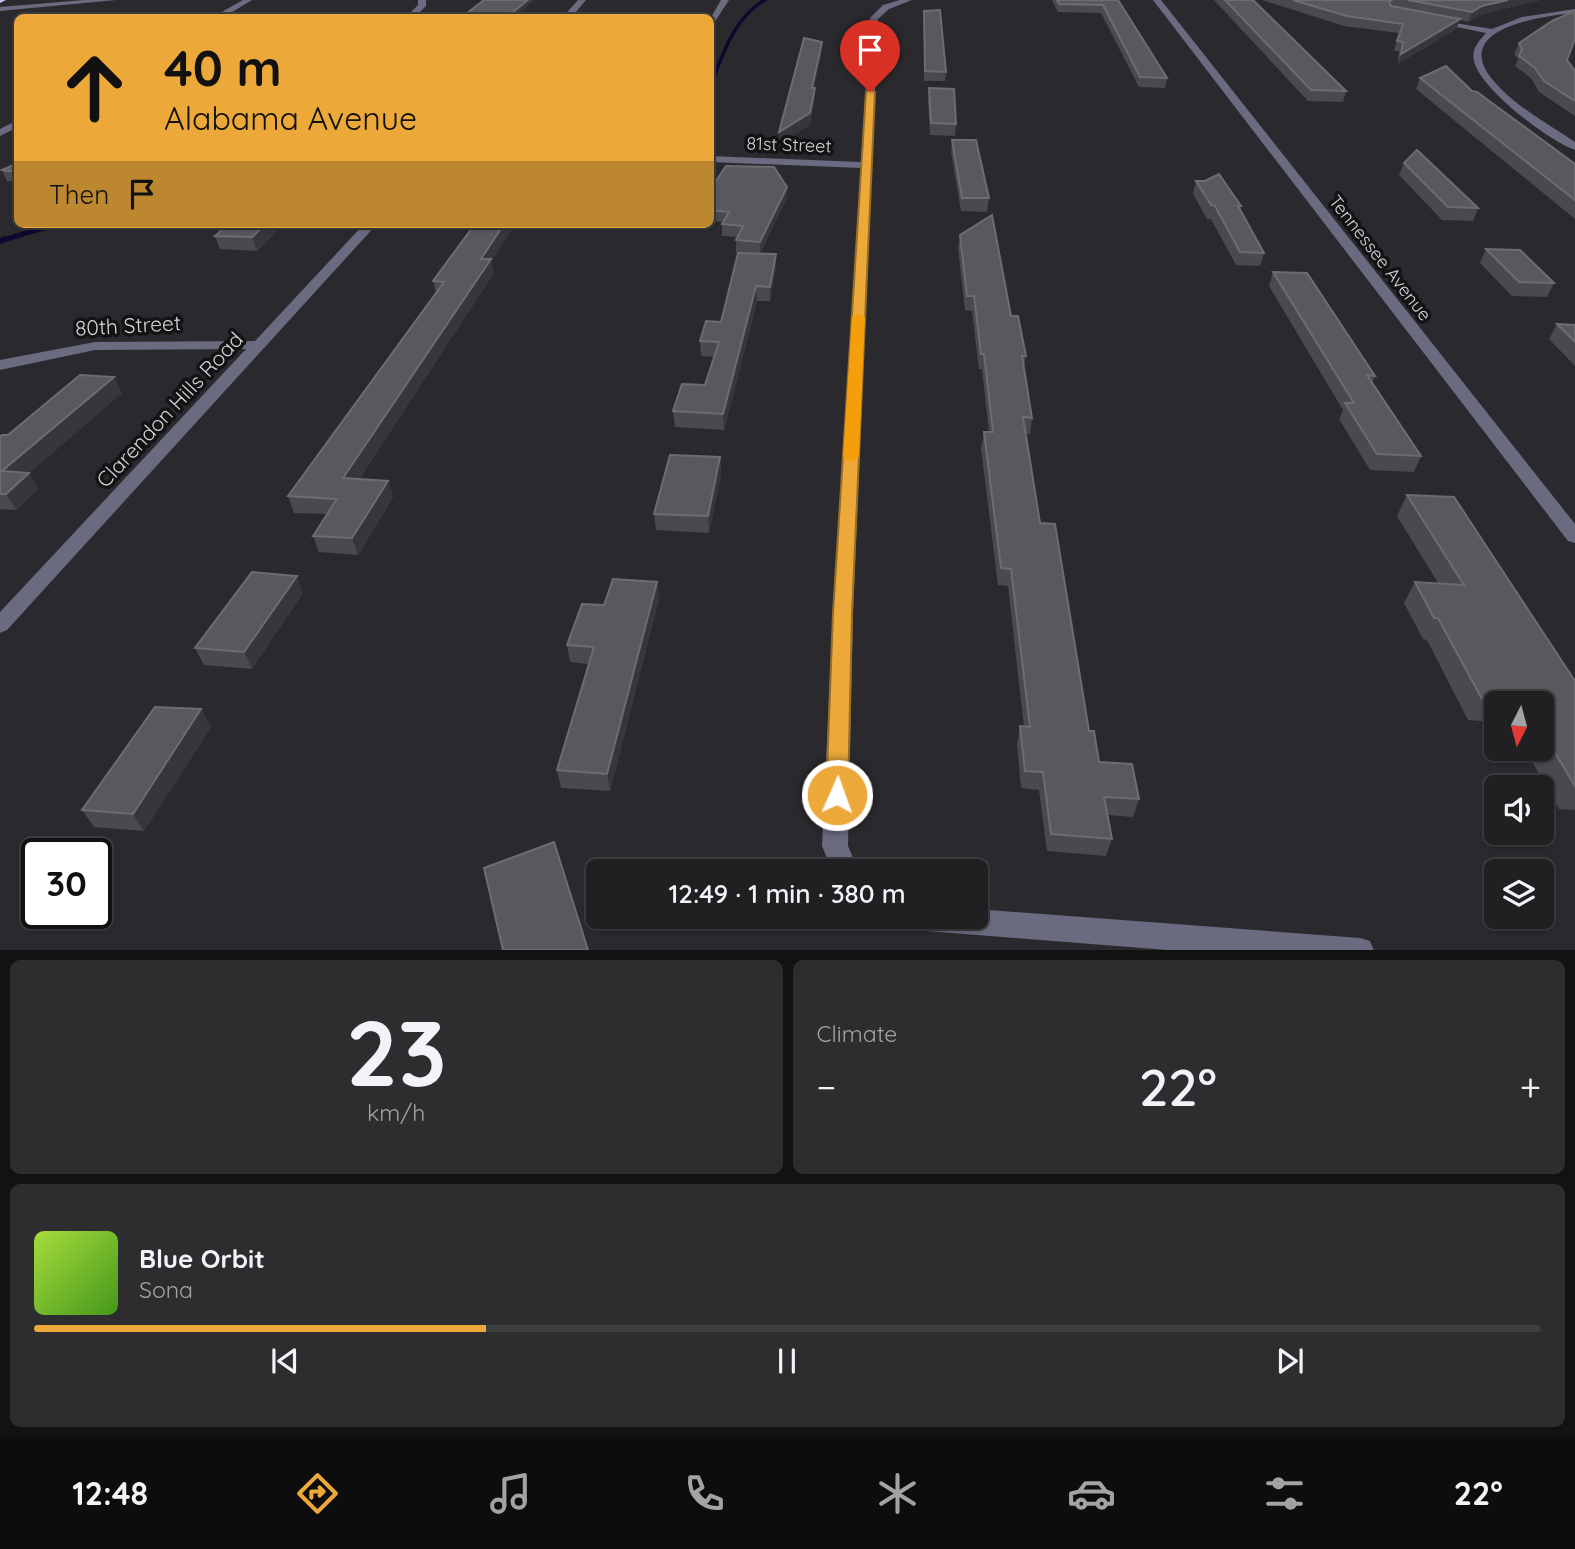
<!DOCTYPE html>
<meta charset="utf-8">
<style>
body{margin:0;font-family:Quicksand,sans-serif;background:#2d2d2f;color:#f1f3f6;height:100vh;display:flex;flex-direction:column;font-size:26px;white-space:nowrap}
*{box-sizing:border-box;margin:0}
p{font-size:23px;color:#a2a3a5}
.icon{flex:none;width:38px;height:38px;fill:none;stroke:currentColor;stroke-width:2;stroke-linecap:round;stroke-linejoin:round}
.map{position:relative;height:950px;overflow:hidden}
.panel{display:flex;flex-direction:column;gap:10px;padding:10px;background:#121213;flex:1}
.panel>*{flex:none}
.hud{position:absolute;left:14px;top:14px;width:700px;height:214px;border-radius:10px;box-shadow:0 2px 5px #0004,0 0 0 2px #3d3e40;background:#eca93a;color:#111;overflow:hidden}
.needle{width:46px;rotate:186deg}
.controls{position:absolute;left:1484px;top:691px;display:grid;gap:14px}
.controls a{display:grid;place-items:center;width:70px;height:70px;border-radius:10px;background:#202022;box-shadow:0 2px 5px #0004,0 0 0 2px #3d3e40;font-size:35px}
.speed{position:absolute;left:21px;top:838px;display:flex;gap:14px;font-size:35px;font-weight:700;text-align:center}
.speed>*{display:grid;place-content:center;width:91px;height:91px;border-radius:50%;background:#202022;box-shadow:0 2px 5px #0004,0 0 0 2px #3d3e40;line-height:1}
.speed .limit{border:4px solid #111;border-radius:10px;background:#fff;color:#111}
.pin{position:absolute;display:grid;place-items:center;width:60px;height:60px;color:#fff;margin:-72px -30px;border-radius:50% 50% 50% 0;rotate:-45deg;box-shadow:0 0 7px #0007}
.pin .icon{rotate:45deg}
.me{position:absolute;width:77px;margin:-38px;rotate:2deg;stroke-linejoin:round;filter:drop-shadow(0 0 5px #0008)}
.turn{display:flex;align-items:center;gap:24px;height:147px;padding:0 35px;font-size:32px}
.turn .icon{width:91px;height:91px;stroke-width:2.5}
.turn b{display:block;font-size:49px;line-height:60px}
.then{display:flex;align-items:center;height:66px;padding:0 35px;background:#0003;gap:14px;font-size:26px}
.big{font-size:52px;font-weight:600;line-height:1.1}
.panel .card{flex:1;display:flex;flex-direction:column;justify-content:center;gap:10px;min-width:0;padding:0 24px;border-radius:10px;background:#2d2d2f}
.panel .dial{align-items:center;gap:0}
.dial b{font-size:91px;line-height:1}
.song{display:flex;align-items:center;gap:21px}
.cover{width:84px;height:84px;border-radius:10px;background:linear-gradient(135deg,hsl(80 70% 55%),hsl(100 70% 35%))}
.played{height:7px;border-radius:4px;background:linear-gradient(90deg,#eca93a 30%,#3d3e40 30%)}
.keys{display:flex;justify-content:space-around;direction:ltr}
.heat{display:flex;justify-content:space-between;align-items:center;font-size:38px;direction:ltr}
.panel .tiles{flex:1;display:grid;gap:10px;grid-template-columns:1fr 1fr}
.card:last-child{grid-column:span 2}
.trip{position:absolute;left:586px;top:859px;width:402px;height:70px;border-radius:10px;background:#202022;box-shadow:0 2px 5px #0004,0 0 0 2px #3d3e40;font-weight:600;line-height:70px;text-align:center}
.dock{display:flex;height:112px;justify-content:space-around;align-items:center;background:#0d0d0e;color:#a2a3a5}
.dock .icon{width:49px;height:49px}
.dock .current{color:#eca93a}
.dock b{font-size:32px;color:#f1f3f6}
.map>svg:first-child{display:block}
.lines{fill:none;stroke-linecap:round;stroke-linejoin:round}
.stream-far2{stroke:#100630;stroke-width:3.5}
.stream-far1{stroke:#100630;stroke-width:5}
.stream{stroke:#100630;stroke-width:6}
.minor{fill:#6a6a81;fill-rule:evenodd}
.highway{fill:#c2c1fa;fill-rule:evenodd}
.wall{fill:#4a4a4e}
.shaded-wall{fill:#37373b}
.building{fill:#59595d;stroke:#6c6c71;stroke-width:2}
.route{fill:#eca93a;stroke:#996e26;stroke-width:2}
.slow{fill:#f59e0b}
.labels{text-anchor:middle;stroke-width:7;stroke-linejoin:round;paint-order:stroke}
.far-street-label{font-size:18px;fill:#d6d6d9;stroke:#131315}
.street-label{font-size:21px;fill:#d6d6d9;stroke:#131315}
</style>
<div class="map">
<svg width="1575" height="951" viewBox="0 0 1575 951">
<rect width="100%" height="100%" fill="#2a2a2e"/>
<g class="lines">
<path class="stream-far2" d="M710,87C722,56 734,17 765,0"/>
<polyline class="stream-far1" points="0,241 56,224"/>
<polyline class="stream" points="0,241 5,239"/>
<g class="minor">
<polygon points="84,0 116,0 0,11 0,7"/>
<polygon points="243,0 252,0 222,18 211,18"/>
<polygon points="418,0 426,0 426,6 414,18 405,18 418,5"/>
<polygon points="578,0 586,0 571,18 562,18"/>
<polygon points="721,0 729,0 710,29 710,19"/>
<polygon points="900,0 912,0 889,9 878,19 853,614 848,846 859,872 833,872 822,846 833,614 861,168 710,162 710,156 861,162 870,18 883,5"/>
<polygon points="1153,0 1161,0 1575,524 1575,543 1568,541"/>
<path d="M1575,9V13C1542,16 1451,28 1492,79C1514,106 1547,123 1575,142V150C1549,141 1480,89 1474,61C1471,49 1479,41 1486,33L1432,22L1436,20L1492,29L1522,17Z"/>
<polygon points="18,120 18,127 0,136 0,129"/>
<polygon points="364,224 377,224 7,630 0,633 0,612 246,349 95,350 0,370 0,360 95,342 255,341"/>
<polygon points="976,909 1360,938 1370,941 1374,951 1180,951 914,930 904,926 901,917 976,917"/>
</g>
<polygon class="highway" points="0,0 6,0 0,3"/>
</g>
<g class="wall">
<polygon points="534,0 513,18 467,18 466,14"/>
<polygon points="1052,0 1118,0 1167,78 1165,88 1139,87 1101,13 1058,12"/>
<polygon points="1214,0 1253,0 1346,91 1343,102 1308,101"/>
<polygon points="1262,0 1540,0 1479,15 1468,22 1460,20 1456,29 1398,64 1399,51 1394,51 1399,33 1344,26"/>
<polygon points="924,11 946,72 945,81 924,81"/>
<polygon points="1519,43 1567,60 1575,71 1575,116 1539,92 1531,78 1515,66 1518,59 1514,54"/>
<polygon points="1420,78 1472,91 1575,164 1575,219 1416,89"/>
<polygon points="929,88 956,124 955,136 930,135 928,100"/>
<polygon points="952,140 989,198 987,212 961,211 951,152"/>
<polygon points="18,163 18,181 7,181 2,170"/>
<polygon points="1404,163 1478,208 1473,221 1442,220 1399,175"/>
<polygon points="1196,181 1241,206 1240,210 1264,253 1260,266 1236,265 1211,219 1207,219 1193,194"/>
<polygon points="710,190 787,198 760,254 776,254 776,268 770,301 757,301 724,430 675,427 673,411 705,385 714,357 701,356 700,341 721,322 759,254 736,252 736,240 737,237 722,236 722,224 723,222 710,221"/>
<polygon points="228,224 282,224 282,226 257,251 220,249 215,236"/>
<polygon points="475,224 516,224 491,261 494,273 359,479 388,481 393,497 358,555 319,552 313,536 327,514 294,513 288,496 436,293 433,281"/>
<polygon points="960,235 1011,316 1026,356 1024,368 1032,418 1030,434 1025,434 1040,523 1089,731 1099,762 1139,799 1133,817 1108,815 1112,839 1106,856 1047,851 1039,790 1021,788 1017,744 1020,726 1024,727 1008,586 998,585 981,448 984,432 989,432 982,369 979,369 972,311 965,310 958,248"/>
<polygon points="1486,249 1554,283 1547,297 1512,296 1480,263"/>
<polygon points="1273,272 1375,376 1372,383 1421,456 1414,472 1370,470 1339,419 1343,410 1269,286"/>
<polygon points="1557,324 1575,325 1575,366 1549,339"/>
<polygon points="122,393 29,473 38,489 16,510 0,509 0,437 8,435"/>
<polygon points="720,457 721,474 709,533 656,530 654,514"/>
<polygon points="1407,495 1575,681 1575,810 1559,809 1525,749 1542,749 1542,704 1496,704 1496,722 1468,720 1427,640 1423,639 1404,603 1415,582 1438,583 1397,516"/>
<polygon points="657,582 659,599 610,791 561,788 557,770 589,664 570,662 567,645 604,605"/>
<polygon points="303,593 252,669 204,665 195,648"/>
<polygon points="201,709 211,727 144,831 94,827 82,810"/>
</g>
<g class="shaded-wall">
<polygon points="528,0 534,0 513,18 508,18 508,16"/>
<polygon points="1508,0 1540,0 1479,15 1468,22 1472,12 1482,6"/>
<polygon points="1460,19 1456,29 1398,64 1401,54"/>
<polygon points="822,42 822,52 812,99 812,88"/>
<polygon points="815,88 815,99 810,125 779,144 779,132"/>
<polygon points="787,187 787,198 760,254 760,242"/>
<polygon points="266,224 282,224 282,226 257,251 252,237"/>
<polygon points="504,224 516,224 491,261 494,273 348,495 343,478 481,259"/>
<polygon points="776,254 776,268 770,301 770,287"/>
<polygon points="756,286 757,301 724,430 723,414"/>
<polygon points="114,377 122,393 12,488 2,471"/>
<polygon points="720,457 721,474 709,533 708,516"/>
<polygon points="29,473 38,489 16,510 6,494"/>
<polygon points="388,481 393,497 358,555 352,538"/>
<polygon points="297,576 303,593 252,669 244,652"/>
<polygon points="657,582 659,599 610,791 607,774"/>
<polygon points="201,709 211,727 144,831 133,814"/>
</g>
<g class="building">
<polygon points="484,0 528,0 508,16 466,14"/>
<polygon points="1057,0 1118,0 1167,78 1140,77 1103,5 1059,4"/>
<polygon points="1225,0 1253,0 1346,91 1311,90"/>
<polygon points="1293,0 1392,0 1389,2 1391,6 1460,19 1401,54 1403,42 1397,41 1403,24 1347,16"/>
<polygon points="1408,0 1508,0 1482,6 1472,12"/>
<polygon points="940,10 946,72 925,71 924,11"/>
<polygon points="1575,11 1575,39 1567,60 1575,71 1575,101 1544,81 1535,68 1519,56 1522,49 1519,43 1552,21"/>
<polygon points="804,38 822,42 812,88 815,88 810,113 779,132"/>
<polygon points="1446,66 1472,91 1477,92 1575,164 1575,200 1420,78"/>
<polygon points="929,88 954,89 956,124 931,123"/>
<polygon points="952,140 976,140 989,198 962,198"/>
<polygon points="1417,150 1478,208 1448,207 1404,163"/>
<polygon points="18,163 18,172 2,170"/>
<polygon points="726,166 774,167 787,187 760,242 736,240 743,226 722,224 729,212 710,210 710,190"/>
<polygon points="1219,174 1241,206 1238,206 1264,253 1240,252 1215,206 1211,205 1196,181 1205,181"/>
<polygon points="992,215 1011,316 1018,316 1026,356 1022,356 1032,418 1023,417 1040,523 1055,524 1089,731 1094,731 1099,762 1132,764 1139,799 1104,797 1112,839 1051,834 1043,772 1025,771 1020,726 1030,727 1011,569 1001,568 984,432 993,432 984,354 981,354 974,296 967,296 960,235"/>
<polygon points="228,224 266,224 252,237 215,236"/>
<polygon points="475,224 504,224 481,259 491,259 343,478 388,481 352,538 313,536 337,499 288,496 444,282 433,281"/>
<polygon points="1486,249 1520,250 1554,283 1519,282"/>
<polygon points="738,253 776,254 770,287 756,286 723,414 673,411 682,384 705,385 719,342 700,341 706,321 721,322"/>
<polygon points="1273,272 1307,273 1375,376 1367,375 1421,456 1377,454 1345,403 1354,403"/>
<polygon points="1557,324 1575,325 1575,342"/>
<polygon points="80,375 114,377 2,471 29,473 6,494 0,494 0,437 2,435 8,435"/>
<polygon points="670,455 720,457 708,516 654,514"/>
<polygon points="1407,495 1454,497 1575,681 1575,786 1542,731 1542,704 1525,704 1524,702 1482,699 1438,618 1434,618 1415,582 1464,585"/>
<polygon points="252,572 297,576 244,652 195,648"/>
<polygon points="613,579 657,582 607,774 557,770 594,647 567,645 582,604 604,605"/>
<polygon points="155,707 201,709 133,814 82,810"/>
<polygon points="554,842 588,950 503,950 484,868"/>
</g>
<polygon class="route" points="870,89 875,92 852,614 848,795 845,801 837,804 829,801 826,795 833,614 866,92"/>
<polygon class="slow" points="858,313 865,317 859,457 851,462 843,457 852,317"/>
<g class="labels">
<g class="far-street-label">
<text transform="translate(789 145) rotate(2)" y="6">81st Street</text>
<text transform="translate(1380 258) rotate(52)" y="6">Tennessee Avenue</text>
</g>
<g class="street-label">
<text transform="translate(128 326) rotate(-3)" y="7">80th Street</text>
<text transform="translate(170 410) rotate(-47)" y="7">Clarendon Hills Road</text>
</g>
</g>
</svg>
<div class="controls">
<a><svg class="needle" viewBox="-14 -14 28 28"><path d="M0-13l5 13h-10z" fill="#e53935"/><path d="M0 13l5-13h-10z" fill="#a2a3a5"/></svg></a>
<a><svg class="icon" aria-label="sound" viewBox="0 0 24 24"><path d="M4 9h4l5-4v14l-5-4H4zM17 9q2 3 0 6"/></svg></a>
<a><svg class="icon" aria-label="layers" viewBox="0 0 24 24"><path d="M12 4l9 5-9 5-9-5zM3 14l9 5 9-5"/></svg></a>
</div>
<div class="speed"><div class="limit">30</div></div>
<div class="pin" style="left:870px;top:92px;background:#d93025"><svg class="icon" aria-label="arrive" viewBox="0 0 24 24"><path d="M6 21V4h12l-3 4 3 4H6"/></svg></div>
<svg class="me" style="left:837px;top:795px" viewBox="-20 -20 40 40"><circle r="17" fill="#eca93a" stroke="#fff" stroke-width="3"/><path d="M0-11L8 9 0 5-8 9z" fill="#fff"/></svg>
<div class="trip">12:49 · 1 min · 380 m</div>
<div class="hud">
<div class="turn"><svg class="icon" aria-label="ahead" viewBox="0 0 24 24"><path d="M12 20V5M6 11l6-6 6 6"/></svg><div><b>40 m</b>Alabama Avenue</div></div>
<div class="then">Then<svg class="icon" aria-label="arrive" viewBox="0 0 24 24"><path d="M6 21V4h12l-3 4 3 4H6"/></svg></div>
</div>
</div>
<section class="panel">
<div class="tiles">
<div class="card dial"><b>23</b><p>km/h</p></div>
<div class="card"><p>Climate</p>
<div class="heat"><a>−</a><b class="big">22°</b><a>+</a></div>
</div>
<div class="card">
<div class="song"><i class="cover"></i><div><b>Blue Orbit</b><p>Sona</p></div></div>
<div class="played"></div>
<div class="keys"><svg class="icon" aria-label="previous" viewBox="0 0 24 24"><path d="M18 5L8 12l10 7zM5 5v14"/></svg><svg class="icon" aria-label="pause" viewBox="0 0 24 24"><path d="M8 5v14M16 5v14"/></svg><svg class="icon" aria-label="next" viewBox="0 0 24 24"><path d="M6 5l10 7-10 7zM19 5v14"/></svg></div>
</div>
</div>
</section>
<nav class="dock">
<b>12:48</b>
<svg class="icon current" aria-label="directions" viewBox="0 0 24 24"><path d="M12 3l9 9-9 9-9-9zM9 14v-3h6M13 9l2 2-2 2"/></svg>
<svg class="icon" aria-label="music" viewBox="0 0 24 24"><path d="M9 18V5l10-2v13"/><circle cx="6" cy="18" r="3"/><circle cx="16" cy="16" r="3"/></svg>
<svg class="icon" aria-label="phone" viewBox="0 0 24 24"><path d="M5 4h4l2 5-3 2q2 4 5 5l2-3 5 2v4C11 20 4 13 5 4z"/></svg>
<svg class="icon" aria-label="climate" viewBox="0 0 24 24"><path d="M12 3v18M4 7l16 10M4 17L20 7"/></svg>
<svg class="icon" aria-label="car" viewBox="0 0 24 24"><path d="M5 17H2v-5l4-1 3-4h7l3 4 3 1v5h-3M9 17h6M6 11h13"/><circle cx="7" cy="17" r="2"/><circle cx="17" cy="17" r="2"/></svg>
<svg class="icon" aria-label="filters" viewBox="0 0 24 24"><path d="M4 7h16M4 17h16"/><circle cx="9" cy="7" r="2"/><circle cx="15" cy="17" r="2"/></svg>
<b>22°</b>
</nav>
